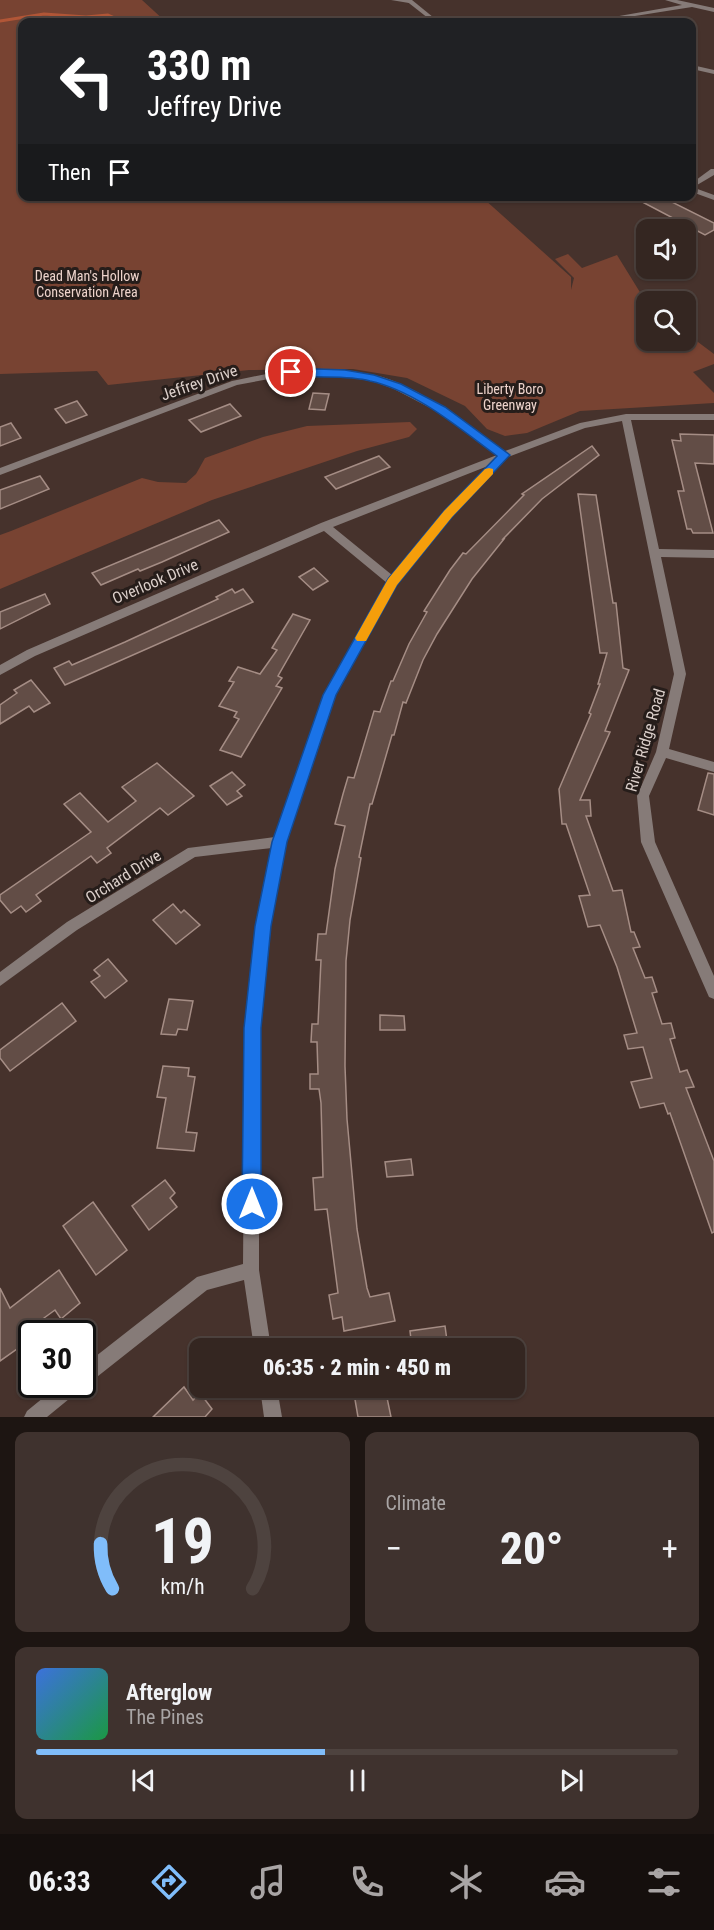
<!DOCTYPE html>
<meta charset="utf-8">
<style>
body{margin:0;font-family:"Roboto Condensed",sans-serif;background:#3f322e;color:#f1f3f6;height:100vh;display:flex;flex-direction:column;font-size:22px;white-space:nowrap}
*{box-sizing:border-box;margin:0}
p{font-size:20px;color:#a9a5a5}
.icon{flex:none;width:33px;height:33px;fill:none;stroke:currentColor;stroke-width:2;stroke-linecap:round;stroke-linejoin:round}
.map{position:relative;height:1417px;overflow:hidden}
.side{display:flex;flex-direction:column;gap:15px;padding:15px;background:#1d1512;flex:1}
.side>*{flex:none}
.guide{position:absolute;left:18px;top:18px;width:678px;height:183px;border-radius:12px;box-shadow:0 2px 4px #0004,0 0 0 2px #4e433f;background:#202124;color:#fff;overflow:hidden}
.controls{position:absolute;left:636px;top:219px;display:grid;gap:12px}
.controls a{display:grid;place-items:center;width:60px;height:60px;border-radius:12px;background:#342621;box-shadow:0 2px 4px #0004,0 0 0 2px #4e433f;font-size:30px}
.speed{position:absolute;left:18px;top:1320px;display:flex;gap:12px;font-size:30px;font-weight:700;text-align:center}
.speed>*{display:grid;place-content:center;width:78px;height:78px;border-radius:50%;background:#342621;box-shadow:0 2px 4px #0004,0 0 0 2px #4e433f;line-height:1}
.speed .limit{border:3px solid #111;border-radius:9px;background:#fff;color:#111}
.pin{position:absolute;display:grid;place-items:center;width:51px;height:51px;color:#fff;margin:-26px;border:3px solid #fff;border-radius:50%;box-shadow:0 2px 6px #0007}
.me{position:absolute;width:66px;margin:-33px;rotate:0deg;stroke-linejoin:round;filter:drop-shadow(0 0 4px #0008)}
.turn{display:flex;align-items:center;gap:21px;height:126px;padding:0 30px;font-size:27px}
.turn .icon{width:78px;height:78px;stroke-width:2.5}
.turn b{display:block;font-size:42px;line-height:51px}
.then{display:flex;align-items:center;height:57px;padding:0 30px;background:#0003;gap:12px;font-size:22px}
.big{font-size:45px;font-weight:800;line-height:1.1}
.side .tile{flex:1;display:flex;flex-direction:column;justify-content:center;gap:9px;min-width:0;padding:0 21px;border-radius:12px;background:#3f322e}
.side .dial{align-items:center;gap:0}
.dial svg{height:156px;overflow:visible;fill:none;stroke:#4e433f;stroke-width:7;stroke-linecap:round;text-anchor:middle}
.dial text{fill:#f1f3f6;stroke:none}
.song{display:flex;align-items:center;gap:18px}
.cover{width:72px;height:72px;border-radius:9px;background:linear-gradient(135deg,hsl(220 70% 55%),hsl(140 70% 35%))}
.played{height:6px;border-radius:3px;background:linear-gradient(90deg,#80bdfa 45%,#4e433f 45%)}
.keys{display:flex;justify-content:space-around;direction:ltr}
.heat{display:flex;justify-content:space-between;align-items:center;font-size:33px;direction:ltr}
.side .tiles{flex:1;display:grid;gap:15px;grid-template-columns:1fr 1fr}
.tile:last-child{grid-column:span 2}
.trip{position:absolute;left:189px;top:1338px;width:336px;height:60px;border-radius:12px;background:#342621;box-shadow:0 2px 4px #0004,0 0 0 2px #4e433f;font-weight:800;line-height:60px;text-align:center}
.dock{display:flex;height:96px;justify-content:space-around;align-items:center;background:#150f0d;color:#a9a5a5}
.dock .icon{width:42px;height:42px}
.dock .on{color:#80bdfa}
.dock b{font-size:27px;color:#f1f3f6}
.map>svg:first-child{display:block}
.green{fill:#784332}
.lines{fill:none;stroke-linecap:round;stroke-linejoin:round}
.stream{stroke:#b15637;stroke-width:3}
.building{fill:#624d46;stroke:#a58d85;stroke-width:1.5}
.service{fill:#867b78;fill-rule:evenodd}
.minor{fill:#867b78;fill-rule:evenodd}
.tertiary{fill:#867b78;fill-rule:evenodd}
.route{fill:#1a73e8;stroke:#114b97;stroke-width:1.5}
.slow{fill:#f59e0b}
.labels{text-anchor:middle;stroke-width:6;stroke-linejoin:round;paint-order:stroke}
.far-park-label{font-size:14px;fill:#edd3cb;stroke:#261d1a}
.street-label{font-size:16px;fill:#dbcfca;stroke:#261d1a}
</style>
<div class="map">
<svg width="714" height="1417" viewBox="0 0 714 1417">
<rect width="100%" height="100%" fill="#46322c"/>
<g class="green">
<polygon points="0,0 142,0 166,22 22,22 22,196 487,197 484,199 571,277 571,290 574,278 555,259 568,254 582,268 617,255 646,302 646,340 686,340 686,333 714,354 714,364 693,372 714,393 714,403 580,411 527,433 505,436 487,429 465,406 407,378 353,369 249,370 108,385 97,371 0,374"/>
<polygon points="410,422 417,429 409,437 357,451 212,500 0,589 0,535 11,531 142,478 158,482 186,483 196,474 205,458 263,437 307,426"/>
</g>
<g class="lines">
<polyline class="stream" points="0,21 44,14 86,17 108,15 124,22"/>
</g>
<g class="building">
<polygon points="631,196 660,196 714,223 714,230 705,235"/>
<polygon points="313,393 329,394 325,410 309,409"/>
<polygon points="77,401 87,415 66,423 55,409"/>
<polygon points="230,404 241,416 201,432 189,420"/>
<polygon points="11,423 21,438 0,446 0,427"/>
<polygon points="680,434 714,435 714,464 695,463 713,533 693,533 691,529 687,529 678,491 684,491 672,440 681,441"/>
<polygon points="592,446 599,455 542,499 503,539 504,539 472,579 437,634 423,660 406,703 403,702 394,735 392,735 372,804 370,804 359,857 361,858 350,920 346,961 345,1066 347,1119 357,1229 367,1288 370,1297 389,1293 395,1321 344,1331 342,1317 333,1319 329,1295 338,1293 327,1209 315,1210 313,1178 323,1177 321,1103 319,1089 310,1089 310,1074 318,1074 317,1042 311,1042 312,1024 318,1024 321,960 316,960 318,934 326,934 335,869 345,826 335,824 343,794 348,777 354,778 374,711 380,712 391,681 393,681 409,644 427,612 424,611 450,570 463,553 466,554 524,495 522,494"/>
<polygon points="379,456 390,467 336,489 325,477"/>
<polygon points="40,476 49,489 0,509 0,490"/>
<polygon points="578,494 596,495 613,603 616,603 623,668 629,670 605,731 610,732 580,800 590,800 591,816 586,816 613,891 622,890 631,932 634,932 640,947 633,948 645,978 652,977 657,992 652,993 662,1024 671,1023 675,1038 670,1039 680,1072 687,1070 694,1087 686,1088 714,1161 714,1232 712,1233 670,1113 668,1114 664,1103 640,1108 631,1082 652,1078 643,1047 628,1049 624,1035 637,1033 617,967 600,925 588,927 579,896 590,895 566,824 562,824 559,789 591,714 589,713 600,684 598,684 607,653 600,653"/>
<polygon points="219,520 229,532 162,562 140,571 138,569 101,585 92,573"/>
<polygon points="314,568 328,581 313,590 299,577"/>
<polygon points="232,589 235,593 243,589 253,602 65,685 54,668 69,661 72,665 125,642 218,599 216,597"/>
<polygon points="45,594 50,604 0,629 0,612"/>
<polygon points="293,614 310,620 278,676 282,678 276,686 282,688 241,757 220,750 239,719 234,717 237,712 219,706 234,682 229,681 238,667 260,674 277,650 272,648"/>
<polygon points="31,680 50,703 34,712 29,706 0,724 0,705 17,693 14,690"/>
<polygon points="157,763 194,796 168,815 160,808 107,848 111,853 97,863 91,856 36,895 41,901 26,912 21,906 11,913 0,900 0,895 91,832 64,804 80,793 108,822 136,801 122,787"/>
<polygon points="232,772 245,785 237,791 242,796 227,805 210,786"/>
<polygon points="708,773 714,774 714,815 698,810"/>
<polygon points="173,904 181,913 184,910 200,925 176,944 153,920"/>
<polygon points="108,959 127,981 105,998 91,982 100,976 94,970"/>
<polygon points="169,999 193,1001 187,1030 178,1029 176,1035 161,1034"/>
<polygon points="62,1003 76,1021 10,1071 0,1058 0,1050"/>
<polygon points="380,1015 404,1016 405,1030 380,1030"/>
<polygon points="163,1066 189,1068 188,1076 195,1077 186,1132 197,1133 194,1151 157,1148 166,1098 157,1097"/>
<polygon points="411,1159 413,1175 387,1177 385,1162"/>
<polygon points="165,1180 175,1193 170,1198 177,1207 149,1230 132,1206"/>
<polygon points="93,1202 127,1250 96,1275 63,1226"/>
<polygon points="59,1270 80,1303 61,1319 55,1310 44,1318 20,1336 24,1344 0,1361 0,1288 10,1308"/>
<polygon points="445,1326 448,1348 412,1348 410,1331"/>
<polygon points="184,1387 193,1400 200,1393 212,1409 205,1417 153,1417"/>
<polygon points="353,1388 385,1388 391,1417 358,1417"/>
</g>
<g class="lines">
<polygon class="service" points="391,0 411,0 412,1 409,3"/>
<g class="minor">
<polygon points="665,0 677,0 714,8 714,12 692,7 597,22 585,22 682,5"/>
<polygon points="692,65 714,70 714,74 692,69"/>
<polygon points="711,169 714,169 714,175 692,188 692,183"/>
<path d="M291,369C318,370 347,370 374,375C417,384 470,426 505,451L580,423L626,414H714V420H631L659,549L714,550V558L661,557L686,674L669,749L714,762V772L666,758L649,796L655,842L714,976V999L709,997L641,842L637,796L656,752L674,674L622,421L585,428L508,457L452,517L397,585L335,695L287,842L270,926L259,1028V1270L271,1348H254L244,1280L207,1290L88,1384L82,1386L80,1390L47,1417H24L27,1411L60,1384H82V1367L197,1277L243,1264L245,1028L256,926L272,848L195,857L77,930L0,986V972L67,922L188,848L275,837L323,695L387,583L324,531L35,656L0,675V665L27,650L321,523L497,455L438,412L394,389L372,381L345,377L291,375L237,385L0,475V468L232,381ZM488,466L444,511L392,575L333,527Z"/>
<polygon points="260,1388 277,1388 282,1417 264,1417"/>
</g>
<g class="tertiary">
<polygon points="405,0 412,0 439,22 433,22"/>
<polygon points="692,187 714,195 714,200 692,192"/>
</g>
</g>
<path class="route" d="M291,368L345,370L374,375L401,384L445,407L510,455L452,517L397,585L336,695L287,842L271,926L261,1028V1204L258,1210L252,1213L245,1210L242,1204L244,1028L255,926L272,842L323,695L388,579L444,511L497,456C460,429 416,391 370,381C343,374 314,380 287,374L286,372Z"/>
<polygon class="slow" points="489,468 493,469 493,474 452,517 397,585 366,641 357,641 355,638 388,579 444,511 485,469"/>
<g class="labels">
<g class="far-park-label">
<text x="87" y="281">Dead Man's Hollow<tspan x="87" dy="16">Conservation Area</tspan></text>
<text x="510" y="394">Liberty Boro<tspan x="510" dy="16">Greenway</tspan></text>
</g>
<g class="street-label">
<text transform="translate(199 382) rotate(-19)" y="6">Jeffrey Drive</text>
<text transform="translate(155 581) rotate(-23)" y="6">Overlook Drive</text>
<text transform="translate(645 740) rotate(-74)" y="6">River Ridge Road</text>
<text transform="translate(123 876) rotate(-32)" y="6">Orchard Drive</text>
</g>
</g>
</svg>
<div class="controls">
<a><svg class="icon" aria-label="sound" viewBox="0 0 24 24"><path d="M4 9h4l5-4v14l-5-4H4zM17 9q2 3 0 6"/></svg></a>
<a><svg class="icon" aria-label="search" viewBox="0 0 24 24"><circle cx="10" cy="10" r="6"/><path d="M15 15l6 6"/></svg></a>
</div>
<div class="speed"><div class="limit">30</div></div>
<div class="pin" style="left:291px;top:372px;background:#d93025"><svg class="icon" aria-label="arrive" viewBox="0 0 24 24"><path d="M6 21V4h12l-3 4 3 4H6"/></svg></div>
<svg class="me" style="left:252px;top:1204px" viewBox="-20 -20 40 40"><circle r="17" fill="#1a73e8" stroke="#fff" stroke-width="3"/><path d="M0-11L8 9 0 5-8 9z" fill="#fff"/></svg>
<div class="trip">06:35 · 2 min · 450 m</div>
<div class="guide">
<div class="turn"><svg class="icon" aria-label="left" viewBox="0 0 24 24"><path d="M17 20v-9H6M10 6l-5 5 5 5"/></svg><div><b>330 m</b>Jeffrey Drive</div></div>
<div class="then">Then<svg class="icon" aria-label="arrive" viewBox="0 0 24 24"><path d="M6 21V4h12l-3 4 3 4H6"/></svg></div>
</div>
</div>
<section class="side">
<div class="tiles">
<div class="tile dial"><svg viewBox="0 0 100 80">
<path d="M14 69A42 42 0 1 1 86 69"/>
<path d="M14 69A42 42 0 0 1 8 46" stroke="#80bdfa"/>
<text x="50" y="56" font-size="32" font-weight="700">19</text>
<text x="50" y="72" font-size="11">km/h</text>
</svg></div>
<div class="tile"><p>Climate</p>
<div class="heat"><a>−</a><b class="big">20°</b><a>+</a></div>
</div>
<div class="tile">
<div class="song"><i class="cover"></i><div><b>Afterglow</b><p>The Pines</p></div></div>
<div class="played"></div>
<div class="keys"><svg class="icon" aria-label="previous" viewBox="0 0 24 24"><path d="M18 5L8 12l10 7zM5 5v14"/></svg><svg class="icon" aria-label="pause" viewBox="0 0 24 24"><path d="M8 5v14M16 5v14"/></svg><svg class="icon" aria-label="next" viewBox="0 0 24 24"><path d="M6 5l10 7-10 7zM19 5v14"/></svg></div>
</div>
</div>
</section>
<nav class="dock">
<b>06:33</b>
<svg class="icon on" aria-label="directions" viewBox="0 0 24 24"><path d="M12 3l9 9-9 9-9-9zM9 14v-3h6M13 9l2 2-2 2"/></svg>
<svg class="icon" aria-label="music" viewBox="0 0 24 24"><path d="M9 18V5l10-2v13"/><circle cx="6" cy="18" r="3"/><circle cx="16" cy="16" r="3"/></svg>
<svg class="icon" aria-label="phone" viewBox="0 0 24 24"><path d="M5 4h4l2 5-3 2q2 4 5 5l2-3 5 2v4C11 20 4 13 5 4z"/></svg>
<svg class="icon" aria-label="climate" viewBox="0 0 24 24"><path d="M12 3v18M4 7l16 10M4 17L20 7"/></svg>
<svg class="icon" aria-label="car" viewBox="0 0 24 24"><path d="M5 17H2v-5l4-1 3-4h7l3 4 3 1v5h-3M9 17h6M6 11h13"/><circle cx="7" cy="17" r="2"/><circle cx="17" cy="17" r="2"/></svg>
<svg class="icon" aria-label="filters" viewBox="0 0 24 24"><path d="M4 7h16M4 17h16"/><circle cx="9" cy="7" r="2"/><circle cx="15" cy="17" r="2"/></svg>
</nav>
